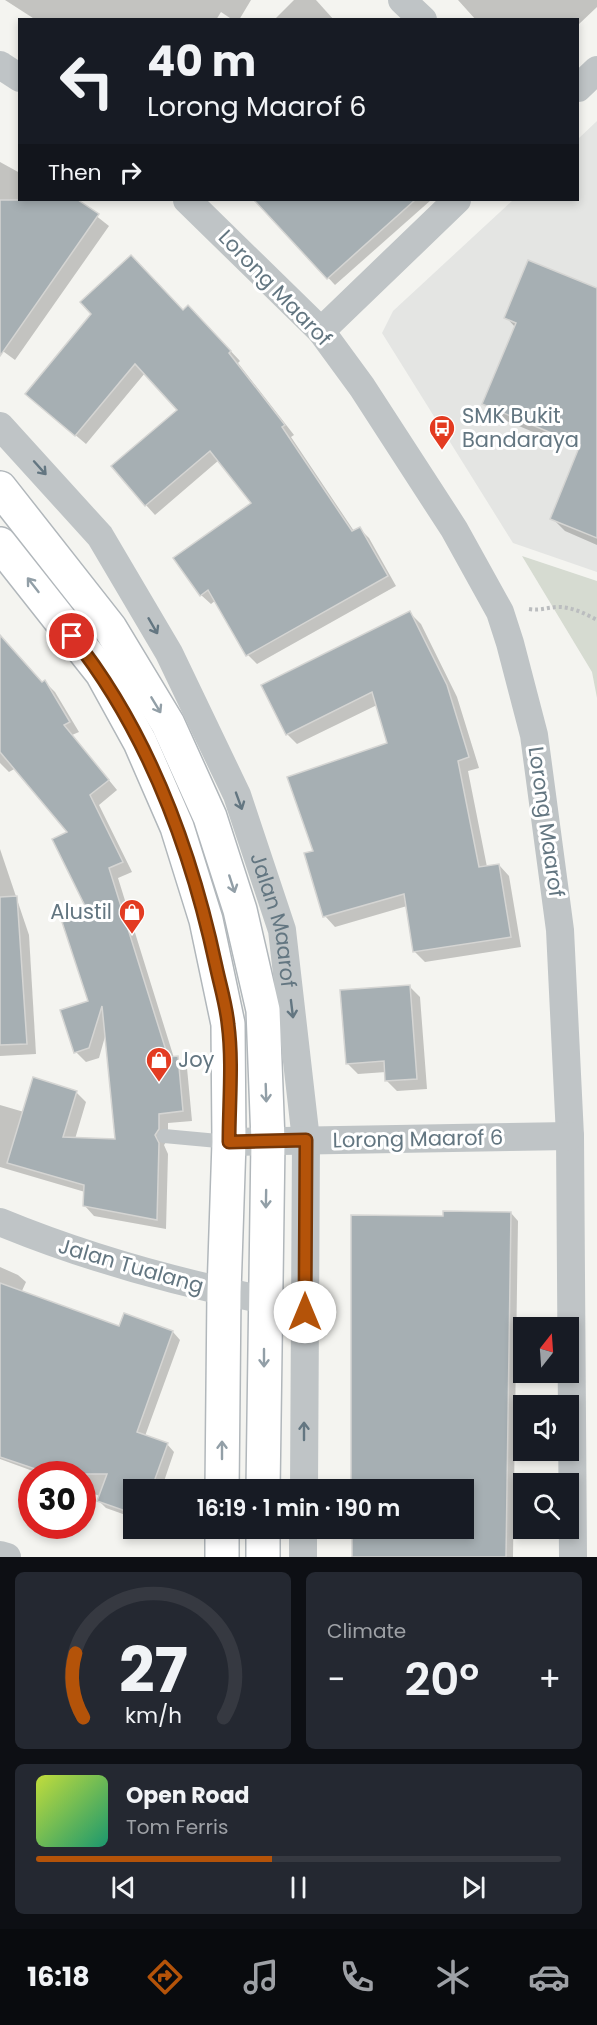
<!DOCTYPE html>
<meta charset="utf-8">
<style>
body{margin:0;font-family:Poppins,sans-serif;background:#242831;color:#f1f3f6;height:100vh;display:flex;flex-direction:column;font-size:22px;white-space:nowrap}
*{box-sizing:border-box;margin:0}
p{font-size:20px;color:#9ea1a6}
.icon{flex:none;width:33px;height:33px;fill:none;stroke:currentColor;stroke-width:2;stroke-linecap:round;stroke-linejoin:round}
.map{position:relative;height:1557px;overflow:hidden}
.side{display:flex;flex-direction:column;gap:15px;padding:15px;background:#0d0f14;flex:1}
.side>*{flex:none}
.top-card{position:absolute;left:18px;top:18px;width:561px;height:183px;border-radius:0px;box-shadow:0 3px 9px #0003;background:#171b24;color:#f1f3f6;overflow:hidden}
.needle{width:39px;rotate:17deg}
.controls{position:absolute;left:513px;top:1317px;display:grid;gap:12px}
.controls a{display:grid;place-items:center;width:66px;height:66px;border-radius:0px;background:#171b24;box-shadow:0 3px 9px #0003;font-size:30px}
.speed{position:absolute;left:18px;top:1461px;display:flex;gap:12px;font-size:30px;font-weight:700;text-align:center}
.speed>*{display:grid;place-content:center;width:78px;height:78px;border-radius:50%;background:#171b24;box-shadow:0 3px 9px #0003;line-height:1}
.speed .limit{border:9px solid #d22;background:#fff;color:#111}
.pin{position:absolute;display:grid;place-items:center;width:51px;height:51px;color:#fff;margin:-26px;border:3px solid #fff;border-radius:50%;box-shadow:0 2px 6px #0007}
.me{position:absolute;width:66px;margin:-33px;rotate:0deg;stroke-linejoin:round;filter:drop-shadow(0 0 4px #0008)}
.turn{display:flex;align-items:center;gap:21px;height:126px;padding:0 30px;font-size:27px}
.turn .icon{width:78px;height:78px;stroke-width:2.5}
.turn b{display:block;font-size:42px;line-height:51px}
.then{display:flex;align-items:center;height:57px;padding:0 30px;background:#0003;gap:12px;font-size:22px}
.big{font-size:45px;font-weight:600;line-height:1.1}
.side .tile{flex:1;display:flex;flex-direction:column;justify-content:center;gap:9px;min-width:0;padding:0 21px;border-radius:9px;background:#242831}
.side .dial{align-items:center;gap:0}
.dial svg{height:156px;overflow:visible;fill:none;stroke:#363941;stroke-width:7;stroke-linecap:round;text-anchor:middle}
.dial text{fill:#f1f3f6;stroke:none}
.song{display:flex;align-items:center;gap:18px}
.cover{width:72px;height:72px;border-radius:9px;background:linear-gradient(135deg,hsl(70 70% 55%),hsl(160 70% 35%))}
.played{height:6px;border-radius:3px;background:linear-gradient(90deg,#b45309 45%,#363941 45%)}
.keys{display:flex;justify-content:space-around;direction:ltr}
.heat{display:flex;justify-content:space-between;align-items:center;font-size:33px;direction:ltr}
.side .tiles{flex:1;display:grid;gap:15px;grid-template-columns:1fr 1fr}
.tile:last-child{grid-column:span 2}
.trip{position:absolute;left:123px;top:1479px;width:351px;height:60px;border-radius:0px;background:#171b24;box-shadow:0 3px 9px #0003;font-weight:600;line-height:60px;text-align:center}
.menu{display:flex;height:96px;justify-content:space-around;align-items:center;background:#090b0e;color:#9ea1a6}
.menu .icon{width:42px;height:42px}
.menu .current{color:#b45309}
.menu b{font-size:27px;color:#f1f3f6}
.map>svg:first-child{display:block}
.built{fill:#e4e5e3}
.green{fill:#d6dbd1}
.shadow{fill:#0003}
.building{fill:#a6afb3;stroke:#d5d5d3;stroke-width:1.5}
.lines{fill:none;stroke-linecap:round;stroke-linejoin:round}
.secondary-casing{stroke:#b1b7bb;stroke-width:36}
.path{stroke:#bbbdbf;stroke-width:4;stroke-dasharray:3 3;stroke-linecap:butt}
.lane{stroke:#bfc4c6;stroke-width:14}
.street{stroke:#bfc4c6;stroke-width:28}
.secondary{stroke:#fff;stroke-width:33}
.oneway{stroke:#637681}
.oneway2{stroke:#929fa7}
.route-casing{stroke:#753606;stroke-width:15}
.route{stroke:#b45309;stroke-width:10}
.labels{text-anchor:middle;stroke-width:6;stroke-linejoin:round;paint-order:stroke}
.street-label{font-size:21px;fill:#637681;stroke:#fff}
.poi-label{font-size:21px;fill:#637681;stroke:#fff;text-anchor:start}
</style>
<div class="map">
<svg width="597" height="1557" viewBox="0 0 597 1557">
<rect width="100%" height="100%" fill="#f4f4f0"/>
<polygon class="built" points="597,121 597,572 513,543 382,333 393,311 513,200 578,200 578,139"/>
<polygon class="green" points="522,556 597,581 597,698 592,672"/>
<g class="shadow">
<polygon points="5,0 251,0 239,20 233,20 221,12 216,20 36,20"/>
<polygon points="294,0 316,0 334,20 274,20"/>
<polygon points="458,0 597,0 597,7 578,25 578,20 476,20"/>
<polygon points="0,162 20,173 20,200 76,200 109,226 15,360 0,349"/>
<polygon points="256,200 431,200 335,285"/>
<polygon points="597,290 597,545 565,531 552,518 579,451 497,417 484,404 515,327 506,317"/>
<polygon points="183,312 198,316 240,361 238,363 294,435 291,437 354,531 359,528 369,538 396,586 257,664 248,655 216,600 211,604 201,595 253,503 219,460 155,515 146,505 180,410 145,373 86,444 27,394"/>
<polygon points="410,613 421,624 457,697 479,768 468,771 487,867 499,865 509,876 521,947 425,962 414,951 407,906 335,927 325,916 315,852 389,744 377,705 297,744 287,734"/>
<polygon points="0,636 42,683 45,682 55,692 79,732 72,735 117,790 99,805 132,872 118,878 174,1058 177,1058 187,1068 192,1121 168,1123 168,1139 164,1145 168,1154 166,1229 94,1216 85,1206 85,1192 0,1167 0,1105 24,1112 76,1092 86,1102 75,1139 117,1140 106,1033 99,1058 86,1062 76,1052 90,1002 91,915 70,832 16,768 9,772 0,763"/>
<polygon points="0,849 29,935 36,1054 0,1056"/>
<polygon points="410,987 420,997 427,1089 397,1091 387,1081 386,1072 358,1074 347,1063"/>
<polygon points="511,1213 518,1221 513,1557 353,1557 464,1528 464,1490 444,1217"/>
<polygon points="0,1267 18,1275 26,1282 21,1293 120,1328 125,1315 173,1332 180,1340 145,1436 167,1444 174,1452 161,1490 134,1490 134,1518 106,1508 99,1501 100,1496 82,1490 82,1474 41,1474 0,1459"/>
</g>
<g class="building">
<polygon points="0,200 78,200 99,214 0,356"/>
<polygon points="254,200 415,200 327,279"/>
<polygon points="131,255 183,310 188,305 231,351 229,353 285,425 282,427 352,531 360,527 388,576 246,656 208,590 200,596 173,558 251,503 210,451 145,506 111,466 177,410 135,364 75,436 25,394 91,314 80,302"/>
<polygon points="528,260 597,288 597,538 550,519 580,445 482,404 516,323 504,318"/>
<polygon points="410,611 447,685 469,757 458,761 479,867 499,864 511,937 413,952 404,894 323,917 304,853 313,851 287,777 387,743 372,692 286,735 261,685"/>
<polygon points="0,635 42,682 45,680 70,722 64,725 109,780 90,795 123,862 109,868 168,1057 178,1056 183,1111 159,1114 159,1129 155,1135 159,1143 157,1220 83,1206 84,1185 7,1163 33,1077 77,1091 63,1137 115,1139 102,1006 89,1048 74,1053 60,1010 88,1001 62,922 89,914 52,839 67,832 0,752"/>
<polygon points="17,896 27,1044 0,1045 0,897"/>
<polygon points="410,985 417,1079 385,1081 384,1061 346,1064 340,990"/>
<polygon points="443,1211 511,1212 506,1557 352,1557 352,1528 464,1528 464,1490 351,1490 351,1215 443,1216"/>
<polygon points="0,1283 119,1326 124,1313 173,1331 137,1432 168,1443 151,1490 134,1490 134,1514 97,1501 107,1474 50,1474 0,1457"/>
</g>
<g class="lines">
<g class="secondary-casing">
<g id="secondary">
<polyline points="0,488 110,628 168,724 210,817 240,910 263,1010 268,1141 263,1490"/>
<polyline points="0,544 102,673 140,742 177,827 206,920 228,1024 229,1142 224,1292 222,1490"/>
<polyline points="222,1557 222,1528"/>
<polyline points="263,1557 263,1528"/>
</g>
</g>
<path class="path" d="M529,609C541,611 548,607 559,607C572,607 586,614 597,620"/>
<polyline class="lane" points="164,1136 229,1142"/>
<g class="street">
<polyline points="402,0 423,20"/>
<polyline points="0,65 20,78"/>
<polyline points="578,88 597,70"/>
<polyline points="187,200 321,331 362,387 454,529 500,612 510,643 534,735 560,930 570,1136 573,1557"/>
<polyline points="321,331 457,200"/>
<path id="s1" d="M0,426L100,536L169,653L237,795L282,930L306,1140L304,1490"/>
<polyline points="229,1142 570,1136"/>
<path d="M0,1222C85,1257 174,1282 265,1300"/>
<polyline points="0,1555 7,1557"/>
<polyline points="303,1557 303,1528"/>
</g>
<use href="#secondary" class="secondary"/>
</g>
<defs><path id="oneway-shaft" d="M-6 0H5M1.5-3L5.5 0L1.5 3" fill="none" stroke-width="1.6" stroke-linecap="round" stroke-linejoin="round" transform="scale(1.5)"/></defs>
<g class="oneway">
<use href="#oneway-shaft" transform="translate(40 468) rotate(48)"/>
<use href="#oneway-shaft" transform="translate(153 626) rotate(60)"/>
<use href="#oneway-shaft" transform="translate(239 801) rotate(70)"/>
<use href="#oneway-shaft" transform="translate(292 1009) rotate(83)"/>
<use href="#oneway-shaft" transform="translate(304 1431) rotate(-90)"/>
</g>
<g class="oneway2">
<use href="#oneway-shaft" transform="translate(33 585) rotate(-128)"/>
<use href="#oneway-shaft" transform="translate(156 705) rotate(59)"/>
<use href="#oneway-shaft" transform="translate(232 884) rotate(72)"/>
<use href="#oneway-shaft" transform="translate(266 1093) rotate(88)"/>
<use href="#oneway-shaft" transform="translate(266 1199) rotate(91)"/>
<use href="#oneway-shaft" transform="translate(264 1358) rotate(90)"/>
<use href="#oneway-shaft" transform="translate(222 1450) rotate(-90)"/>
</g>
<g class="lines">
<g class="route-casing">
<path id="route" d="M72,636C147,730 191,849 216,966C220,985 226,1004 228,1024C233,1062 229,1103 229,1142L306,1140L305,1312"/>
</g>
<use href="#route" class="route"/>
</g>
<defs>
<g id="bus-pin" transform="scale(1.35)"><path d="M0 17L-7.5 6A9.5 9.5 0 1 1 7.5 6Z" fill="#e33b21" stroke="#fff"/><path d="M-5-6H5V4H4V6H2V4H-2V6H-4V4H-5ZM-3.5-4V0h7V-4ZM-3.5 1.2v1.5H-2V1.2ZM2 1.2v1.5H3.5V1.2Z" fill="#fff"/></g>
<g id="shop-pin" transform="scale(1.35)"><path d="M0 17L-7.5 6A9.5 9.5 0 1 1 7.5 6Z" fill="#e33b21" stroke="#fff"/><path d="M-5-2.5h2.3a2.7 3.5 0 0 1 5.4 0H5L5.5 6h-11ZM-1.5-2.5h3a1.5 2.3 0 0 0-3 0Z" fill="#fff"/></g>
</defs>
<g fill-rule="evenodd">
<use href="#bus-pin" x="442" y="428"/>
<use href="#shop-pin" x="132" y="912"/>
<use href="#shop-pin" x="159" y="1060"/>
</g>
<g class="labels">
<g class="street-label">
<text transform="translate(275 288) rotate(46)" y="7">Lorong Maarof</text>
<text transform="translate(546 822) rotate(82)" y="7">Lorong Maarof</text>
<text dy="7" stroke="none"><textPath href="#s1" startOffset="573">Jalan Maarof</textPath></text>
<text transform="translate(418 1139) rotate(-1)" y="7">Lorong Maarof 6</text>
<text transform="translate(131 1266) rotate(16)" y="7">Jalan Tualang</text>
</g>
<g class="poi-label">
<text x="462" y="423">SMK Bukit<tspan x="462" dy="24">Bandaraya</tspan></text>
<text x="112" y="919" text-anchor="end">Alustil</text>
<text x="178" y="1067">Joy</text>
</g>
</g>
</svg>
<div class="controls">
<a><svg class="needle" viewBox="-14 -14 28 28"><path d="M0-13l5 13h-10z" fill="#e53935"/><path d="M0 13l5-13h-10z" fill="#9ea1a6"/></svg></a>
<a><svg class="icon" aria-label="sound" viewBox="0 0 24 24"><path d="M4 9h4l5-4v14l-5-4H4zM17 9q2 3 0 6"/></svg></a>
<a><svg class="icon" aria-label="search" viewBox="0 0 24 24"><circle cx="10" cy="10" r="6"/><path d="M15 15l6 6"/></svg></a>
</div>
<div class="speed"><div class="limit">30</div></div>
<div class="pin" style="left:72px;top:636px;background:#d93025"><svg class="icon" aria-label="arrive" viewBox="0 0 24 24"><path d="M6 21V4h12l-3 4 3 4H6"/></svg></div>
<svg class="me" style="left:305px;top:1312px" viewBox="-20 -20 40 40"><circle r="19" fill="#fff"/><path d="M0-13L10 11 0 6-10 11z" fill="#b45309"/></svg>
<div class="trip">16:19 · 1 min · 190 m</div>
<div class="top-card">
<div class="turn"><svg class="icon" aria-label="left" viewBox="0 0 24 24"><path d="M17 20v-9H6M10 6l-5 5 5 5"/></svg><div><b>40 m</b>Lorong Maarof 6</div></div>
<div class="then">Then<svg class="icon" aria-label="right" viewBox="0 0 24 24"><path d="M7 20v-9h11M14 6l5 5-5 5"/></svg></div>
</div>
</div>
<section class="side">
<div class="tiles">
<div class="tile dial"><svg viewBox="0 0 100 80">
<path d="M14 69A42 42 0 1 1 86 69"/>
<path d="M14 69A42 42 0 0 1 10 36" stroke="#b45309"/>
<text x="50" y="56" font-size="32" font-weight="700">27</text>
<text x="50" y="72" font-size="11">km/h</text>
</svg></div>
<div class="tile"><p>Climate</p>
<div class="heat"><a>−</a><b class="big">20°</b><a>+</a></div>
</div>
<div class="tile">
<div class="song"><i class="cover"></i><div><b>Open Road</b><p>Tom Ferris</p></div></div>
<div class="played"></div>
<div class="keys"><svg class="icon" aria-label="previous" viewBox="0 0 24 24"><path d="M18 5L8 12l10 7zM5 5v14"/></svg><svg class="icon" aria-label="pause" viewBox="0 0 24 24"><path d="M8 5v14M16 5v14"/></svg><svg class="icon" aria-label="next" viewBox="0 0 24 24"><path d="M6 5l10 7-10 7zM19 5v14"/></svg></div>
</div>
</div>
</section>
<nav class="menu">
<b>16:18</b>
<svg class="icon current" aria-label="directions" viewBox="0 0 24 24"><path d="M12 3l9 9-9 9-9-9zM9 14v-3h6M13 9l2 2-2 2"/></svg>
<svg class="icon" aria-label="music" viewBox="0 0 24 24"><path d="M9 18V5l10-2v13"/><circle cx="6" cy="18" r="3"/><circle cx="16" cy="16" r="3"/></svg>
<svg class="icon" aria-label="phone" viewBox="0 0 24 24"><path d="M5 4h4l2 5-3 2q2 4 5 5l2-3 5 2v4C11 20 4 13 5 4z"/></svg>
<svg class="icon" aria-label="climate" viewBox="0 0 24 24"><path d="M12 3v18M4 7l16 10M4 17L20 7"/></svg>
<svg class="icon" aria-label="car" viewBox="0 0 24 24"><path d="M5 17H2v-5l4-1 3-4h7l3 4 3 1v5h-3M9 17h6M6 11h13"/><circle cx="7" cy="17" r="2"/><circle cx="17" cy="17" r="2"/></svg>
</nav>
